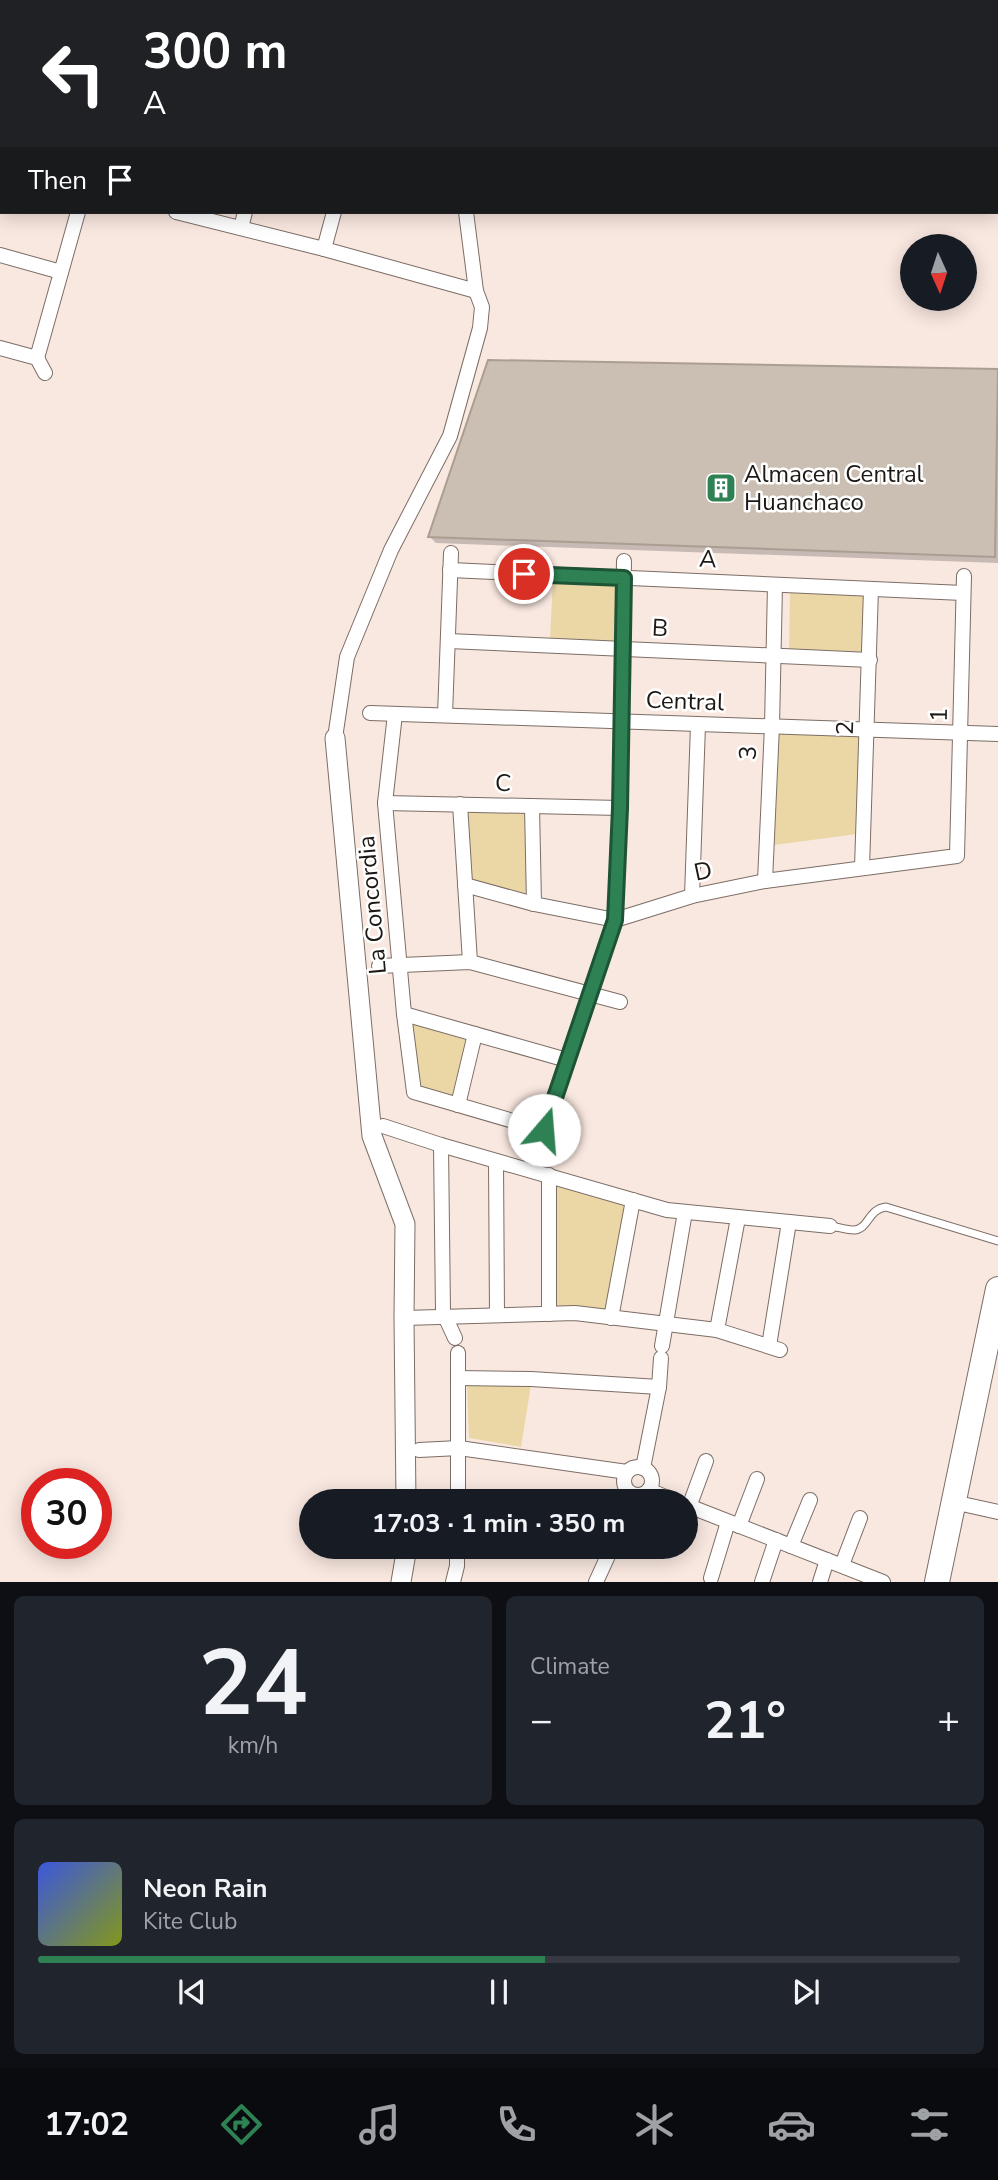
<!DOCTYPE html>
<meta charset="utf-8">
<style>
body{margin:0;font-family:"Nunito Sans",sans-serif;background:#20242c;color:#f1f3f6;height:100vh;display:flex;flex-direction:column;font-size:26px;white-space:nowrap}
*{box-sizing:border-box;margin:0}
p{font-size:23px;color:#9ea1a6}
.icon{flex:none;width:38px;height:38px;fill:none;stroke:currentColor;stroke-width:2;stroke-linecap:round;stroke-linejoin:round}
.map{position:relative;height:1582px;overflow:hidden}
.sheet{display:flex;flex-direction:column;gap:14px;padding:14px;background:#0d0f14;flex:1}
.sheet>*{flex:none}
.guide{position:absolute;left:0px;top:0px;width:999px;height:214px;box-shadow:0 4px 18px #0003;background:#202124;color:#fff;overflow:hidden}
.needle{width:46px;rotate:177deg}
.controls{position:absolute;left:900px;top:234px;display:grid;gap:14px}
.controls a{display:grid;place-items:center;width:77px;height:77px;border-radius:50%;background:#171b24;box-shadow:0 4px 18px #0003;font-size:35px}
.speed{position:absolute;left:21px;top:1468px;display:flex;gap:14px;font-size:35px;font-weight:700;text-align:center}
.speed>*{display:grid;place-content:center;width:91px;height:91px;border-radius:50%;background:#171b24;box-shadow:0 4px 18px #0003;line-height:1}
.speed .limit{border:10px solid #d22;background:#fff;color:#111}
.pin{position:absolute;display:grid;place-items:center;width:60px;height:60px;color:#fff;margin:-30px;border:4px solid #fff;border-radius:50%;box-shadow:0 2px 7px #0007}
.me{position:absolute;width:77px;margin:-38px;rotate:18deg;stroke-linejoin:round;filter:drop-shadow(0 0 5px #0008)}
.turn{display:flex;align-items:center;gap:24px;height:147px;padding:0 28px;font-size:32px}
.turn .icon{width:91px;height:91px;stroke-width:2.5}
.turn b{display:block;font-size:49px;line-height:60px}
.then{display:flex;align-items:center;height:66px;padding:0 28px;background:#0003;gap:14px;font-size:26px}
.big{font-size:52px;font-weight:700;line-height:1.1}
.sheet .tile{flex:1;display:flex;flex-direction:column;justify-content:center;gap:10px;min-width:0;padding:0 24px;border-radius:10px;background:#20242c}
.sheet .dial{align-items:center;gap:0}
.dial b{font-size:91px;line-height:1}
.song{display:flex;align-items:center;gap:21px}
.cover{width:84px;height:84px;border-radius:10px;background:linear-gradient(135deg,hsl(230 70% 55%),hsl(70 70% 35%))}
.played{height:7px;border-radius:4px;background:linear-gradient(90deg,#2e8153 55%,#363941 55%)}
.keys{display:flex;justify-content:space-around;direction:ltr}
.heat{display:flex;justify-content:space-between;align-items:center;font-size:38px;direction:ltr}
.sheet .tiles{flex:1;display:grid;gap:14px;grid-template-columns:1fr 1fr}
.tile:last-child{grid-column:span 2}
.trip{position:absolute;left:299px;top:1489px;width:399px;height:70px;border-radius:35px;background:#171b24;box-shadow:0 4px 18px #0003;font-weight:700;line-height:70px;text-align:center}
.menu{display:flex;height:112px;justify-content:space-around;align-items:center;background:#090b0e;color:#9ea1a6}
.menu .icon{width:49px;height:49px}
.menu .on{color:#2e8153}
.menu b{font-size:32px;color:#f1f3f6}
.map>svg:first-child{display:block}
.green{fill:#ebd7a6}
.shadow{fill:#0003}
.building{fill:#cbbeb3;stroke:#aa9e92;stroke-width:2}
.lines{fill:none;stroke-linecap:round;stroke-linejoin:round}
.lane-casing{stroke:#7c6d66;stroke-width:9}
.street-casing{stroke:#7c6d66;stroke-width:16}
.secondary-casing{stroke:#7c6d66;stroke-width:21}
.highway-casing{stroke:#7c6d66;stroke-width:26}
.lane{stroke:#fff;stroke-width:7}
.street{stroke:#fff;stroke-width:14}
.secondary{stroke:#fff;stroke-width:19}
.highway{stroke:#fff;stroke-width:24}
.route-casing{stroke:#1e5436;stroke-width:18}
.route{stroke:#2e8153;stroke-width:12}
.labels{text-anchor:middle;stroke-width:5;stroke-linejoin:round;paint-order:stroke}
.poi-label{font-size:24px;fill:#1e1815;stroke:#fff;text-anchor:start}
.street-label{font-size:24px;fill:#1e1815;stroke:#fff}
</style>
<div class="map">
<svg width="998" height="1582" viewBox="0 0 998 1582">
<rect width="100%" height="100%" fill="#f9e8e0"/>
<g class="green">
<polygon points="553,580 617,582 614,642 550,639"/>
<polygon points="790,590 868,591 865,652 789,650"/>
<polygon points="778,733 861,735 857,834 774,845"/>
<polygon points="462,808 528,809 529,899 467,881"/>
<polygon points="407,1019 471,1036 455,1098 416,1087"/>
<polygon points="556,1182 626,1203 606,1310 556,1307"/>
<polygon points="467,1384 531,1385 521,1447 469,1438"/>
</g>
<g class="shadow">
<polygon points="186,0 222,0 222,2 185,2"/>
<polygon points="450,0 461,0 468,2 449,2"/>
<polygon points="489,362 998,371 998,563 436,543 430,537"/>
</g>
<g class="building">
<polygon points="410,0 437,0 437,2 409,2"/>
<polygon points="488,360 998,369 995,557 428,537"/>
</g>
<g class="lines">
<g class="lane-casing">
<path id="lane" d="M830,1226C838,1227 847,1230 854,1230C869,1229 868,1209 886,1207L998,1241"/>
</g>
<g class="street-casing">
<g id="street">
<polyline points="393,2 393,0"/>
<polyline points="0,77 2,78"/>
<polyline points="0,168 2,168"/>
<polyline points="176,212 324,249 476,291"/>
<polyline points="241,228 245,212"/>
<polyline points="324,249 334,212"/>
<polyline points="0,255 61,272"/>
<polyline points="0,348 37,358 45,373"/>
<polyline points="37,358 78,212"/>
<polyline points="450,570 963,593"/>
<polyline points="449,641 870,660"/>
<polyline points="370,713 998,734"/>
<polyline points="395,714 385,803 404,1014 414,1092 544,1130 567,1140"/>
<polyline points="445,715 451,553"/>
<polyline points="335,738 347,657 391,550 450,436 480,328 482,307 476,291 466,212"/>
<polyline points="385,803 620,808"/>
<polyline points="460,804 470,962"/>
<polyline points="532,806 534,904"/>
<polyline points="862,868 871,589"/>
<polyline points="765,881 772,726 775,585"/>
<polyline points="465,885 534,904 615,920 692,896 765,881 957,856 964,576"/>
<polyline points="692,896 698,725"/>
<polyline points="379,966 470,962 620,1002"/>
<polyline points="404,1014 567,1060"/>
<polyline points="458,1105 475,1034"/>
<polyline points="383,1126 441,1145 667,1210 830,1226"/>
<polyline points="544,1130 615,920 620,808 624,561"/>
<polyline points="441,1145 443,1312 455,1338"/>
<polyline points="496,1161 497,1315"/>
<polyline points="549,1314 549,1175"/>
<polyline points="404,1318 575,1313 717,1330 780,1350"/>
<polyline points="611,1318 633,1200"/>
<polyline points="717,1330 738,1218"/>
<polyline points="662,1346 685,1212"/>
<polyline points="769,1346 789,1222"/>
<polyline points="458,1353 458,1502"/>
<polyline points="458,1378 531,1379 659,1387"/>
<polyline points="419,1450 459,1448 627,1472"/>
<circle cx="638" cy="1481" r="14"/>
<polyline points="643,1468 659,1387 661,1358"/>
<polyline points="649,1490 677,1502"/>
<polyline points="953,1502 998,1512"/>
<polyline points="686,1505 883,1582"/>
<polyline points="689,1507 706,1461"/>
<polyline points="739,1526 757,1479"/>
<polyline points="791,1546 810,1500"/>
<polyline points="842,1565 860,1518"/>
<polyline points="711,1578 728,1522"/>
<polyline points="453,1582 457,1566 457,1547"/>
<polyline points="596,1582 612,1547"/>
<polyline points="762,1582 776,1540"/>
<polyline points="820,1582 827,1560"/>
</g>
</g>
<g class="secondary-casing">
<g id="secondary">
<polyline points="335,738 372,1136 405,1224 404,1318 406,1502"/>
<polyline points="401,1582 407,1547"/>
</g>
</g>
<g class="highway-casing">
<g id="highway">
<polyline points="998,5 998,8"/>
<polyline points="937,1582 998,1289"/>
</g>
</g>
<use href="#lane" class="lane"/>
<use href="#street" class="street"/>
<use href="#secondary" class="secondary"/>
<use href="#highway" class="highway"/>
</g>
<g class="lines">
<g class="route-casing">
<polyline id="route" points="524,574 624,578 620,808 615,920 544,1130"/>
</g>
<use href="#route" class="route"/>
</g>
<defs>
<g id="building-square" transform="scale(1.575)"><rect x="-9" y="-9" width="18" height="18" rx="4" fill="#2e8153" stroke="#fff"/><path d="M-4-6H4V6H1V3H-1V6H-4ZM-2.5-4.3h1.7v1.8h-1.7ZM.8-4.3h1.7v1.8H.8ZM-2.5-1h1.7V.8h-1.7ZM.8-1h1.7V.8H.8Z" fill="#fff"/></g>
</defs>
<g fill-rule="evenodd">
<use href="#building-square" x="721" y="488"/>
</g>
<g class="labels">
<g class="poi-label">
<text x="744" y="482">Almacen Central<tspan x="744" dy="28">Huanchaco</tspan></text>
</g>
<g class="street-label">
<text transform="translate(708 559) rotate(3)" y="8">A</text>
<text transform="translate(660 628) rotate(3)" y="8">B</text>
<text transform="translate(685 701) rotate(2)" y="8">Central</text>
<text transform="translate(939 715) rotate(-89)" y="8">1</text>
<text transform="translate(845 728) rotate(-88)" y="8">2</text>
<text transform="translate(748 753) rotate(-87)" y="8">3</text>
<text transform="translate(503 783) rotate(2)" y="8">C</text>
<text transform="translate(703 871) rotate(-12)" y="8">D</text>
<text transform="translate(372 905) rotate(-95)" y="8">La Concordia</text>
</g>
</g>
</svg>
<div class="controls">
<a><svg class="needle" viewBox="-14 -14 28 28"><path d="M0-13l5 13h-10z" fill="#e53935"/><path d="M0 13l5-13h-10z" fill="#9ea1a6"/></svg></a>
</div>
<div class="speed"><div class="limit">30</div></div>
<div class="pin" style="left:524px;top:574px;background:#d93025"><svg class="icon" aria-label="arrive" viewBox="0 0 24 24"><path d="M6 21V4h12l-3 4 3 4H6"/></svg></div>
<svg class="me" style="left:544px;top:1130px" viewBox="-20 -20 40 40"><circle r="19" fill="#fff"/><path d="M0-13L10 11 0 6-10 11z" fill="#2e8153"/></svg>
<div class="trip">17:03 · 1 min · 350 m</div>
<div class="guide">
<div class="turn"><svg class="icon" aria-label="left" viewBox="0 0 24 24"><path d="M17 20v-9H6M10 6l-5 5 5 5"/></svg><div><b>300 m</b>A</div></div>
<div class="then">Then<svg class="icon" aria-label="arrive" viewBox="0 0 24 24"><path d="M6 21V4h12l-3 4 3 4H6"/></svg></div>
</div>
</div>
<section class="sheet">
<div class="tiles">
<div class="tile dial"><b>24</b><p>km/h</p></div>
<div class="tile"><p>Climate</p>
<div class="heat"><a>−</a><b class="big">21°</b><a>+</a></div>
</div>
<div class="tile">
<div class="song"><i class="cover"></i><div><b>Neon Rain</b><p>Kite Club</p></div></div>
<div class="played"></div>
<div class="keys"><svg class="icon" aria-label="previous" viewBox="0 0 24 24"><path d="M18 5L8 12l10 7zM5 5v14"/></svg><svg class="icon" aria-label="pause" viewBox="0 0 24 24"><path d="M8 5v14M16 5v14"/></svg><svg class="icon" aria-label="next" viewBox="0 0 24 24"><path d="M6 5l10 7-10 7zM19 5v14"/></svg></div>
</div>
</div>
</section>
<nav class="menu">
<b>17:02</b>
<svg class="icon on" aria-label="directions" viewBox="0 0 24 24"><path d="M12 3l9 9-9 9-9-9zM9 14v-3h6M13 9l2 2-2 2"/></svg>
<svg class="icon" aria-label="music" viewBox="0 0 24 24"><path d="M9 18V5l10-2v13"/><circle cx="6" cy="18" r="3"/><circle cx="16" cy="16" r="3"/></svg>
<svg class="icon" aria-label="phone" viewBox="0 0 24 24"><path d="M5 4h4l2 5-3 2q2 4 5 5l2-3 5 2v4C11 20 4 13 5 4z"/></svg>
<svg class="icon" aria-label="climate" viewBox="0 0 24 24"><path d="M12 3v18M4 7l16 10M4 17L20 7"/></svg>
<svg class="icon" aria-label="car" viewBox="0 0 24 24"><path d="M5 17H2v-5l4-1 3-4h7l3 4 3 1v5h-3M9 17h6M6 11h13"/><circle cx="7" cy="17" r="2"/><circle cx="17" cy="17" r="2"/></svg>
<svg class="icon" aria-label="filters" viewBox="0 0 24 24"><path d="M4 7h16M4 17h16"/><circle cx="9" cy="7" r="2"/><circle cx="15" cy="17" r="2"/></svg>
</nav>
